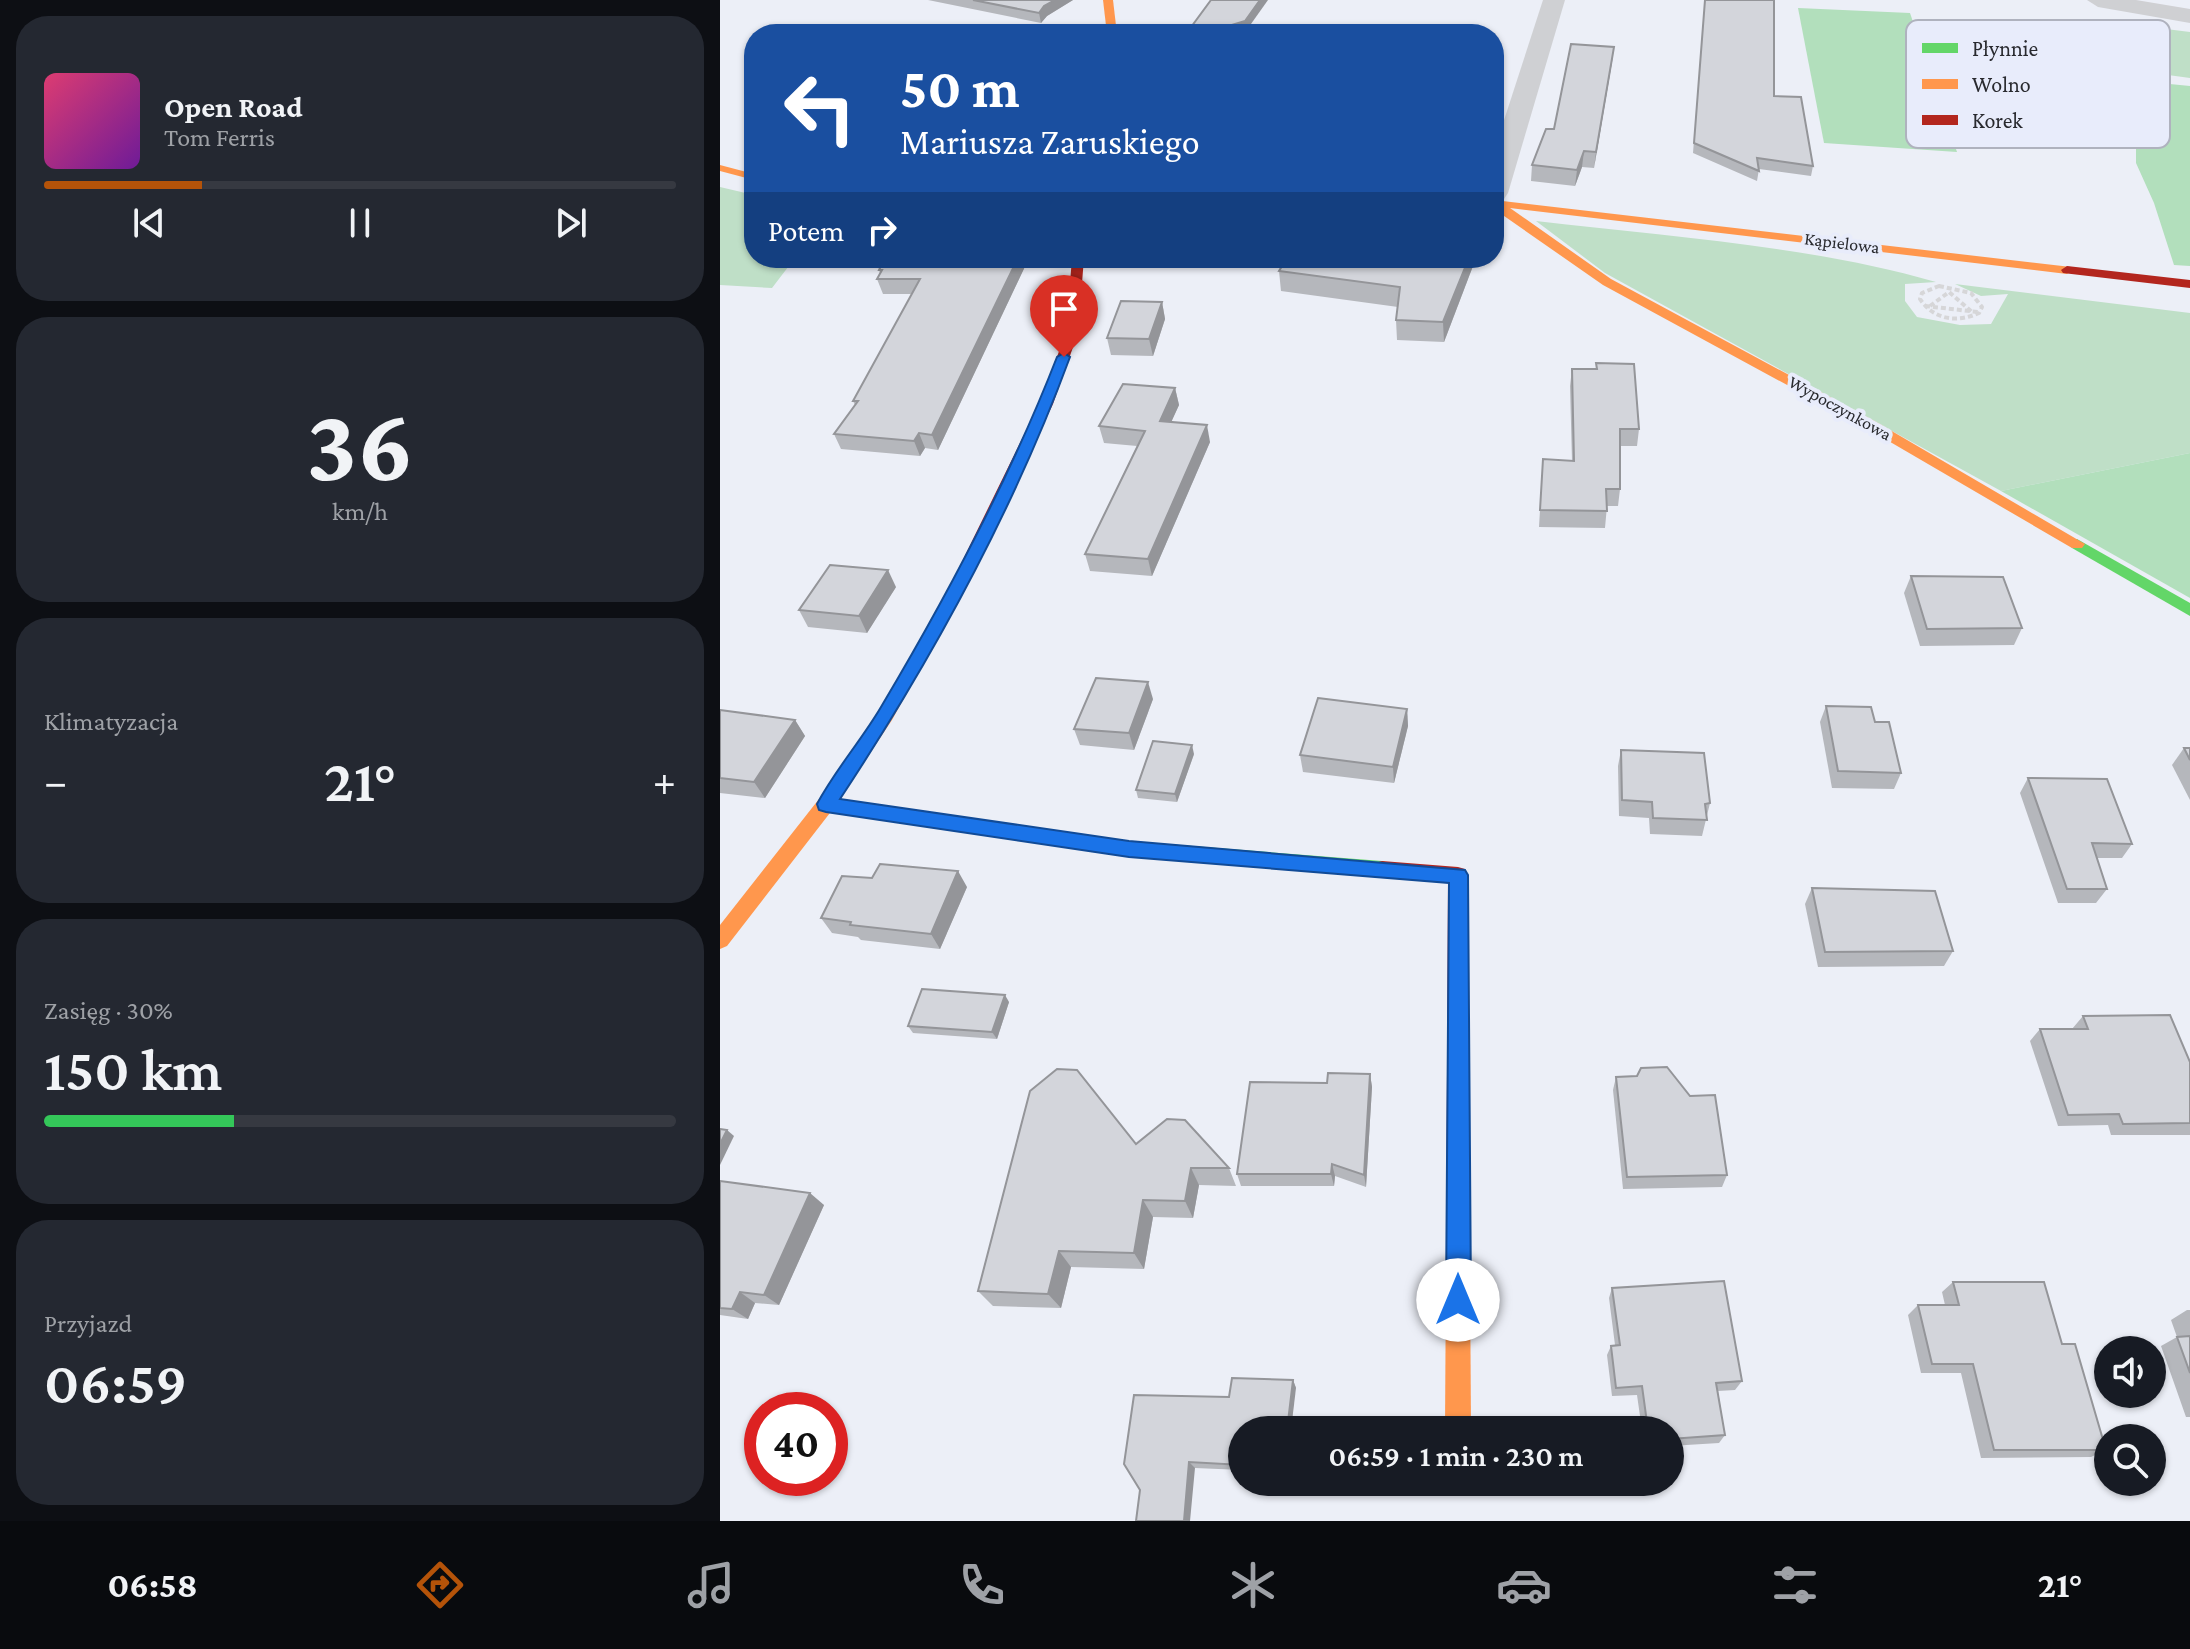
<!DOCTYPE html>
<html lang="pl">
<meta charset="utf-8">
<style>
body{margin:0;font-family:"Crimson Pro",serif;background:#242831;color:#f1f3f6;height:100vh;display:flex;flex-direction:column;font-size:30px;white-space:nowrap}
*{box-sizing:border-box;margin:0}
p{font-size:26px;color:#9ea1a6}
.icon{flex:none;width:44px;height:44px;fill:none;stroke:currentColor;stroke-width:2;stroke-linecap:round;stroke-linejoin:round}
.map{position:relative;flex:1;overflow:hidden}
.drawer{display:flex;flex-direction:column;gap:16px;padding:16px;background:#0d0f14;width:720px}
.drawer>*{flex:none}
.banner{position:absolute;left:24px;top:24px;width:760px;height:244px;border-radius:32px;box-shadow:0 2px 6px #0004;background:#1a4fa0;color:#fff;overflow:hidden}
.fabs{position:absolute;left:1374px;top:1336px;display:grid;gap:16px}
.fabs a{display:grid;place-items:center;width:72px;height:72px;border-radius:50%;background:#171b24;box-shadow:0 2px 6px #0004;font-size:40px}
.speed{position:absolute;left:24px;top:1392px;display:flex;gap:16px;font-size:40px;font-weight:700;text-align:center}
.speed>*{display:grid;place-content:center;width:104px;height:104px;border-radius:50%;background:#171b24;box-shadow:0 2px 6px #0004;line-height:1}
.speed .limit{border:12px solid #d22;background:#fff;color:#111}
.pin{position:absolute;display:grid;place-items:center;width:68px;height:68px;color:#fff;margin:-82px -34px;border-radius:50% 50% 50% 0;rotate:-45deg;box-shadow:0 0 8px #0007}
.pin .icon{rotate:45deg}
.me{position:absolute;width:88px;margin:-44px;rotate:0deg;stroke-linejoin:round;filter:drop-shadow(0 0 6px #0008)}
.turn{display:flex;align-items:center;gap:28px;height:168px;padding:0 24px;font-size:36px}
.turn .icon{width:104px;height:104px;stroke-width:2.5}
.turn b{display:block;font-size:56px;line-height:68px}
.then{display:flex;align-items:center;height:76px;padding:0 24px;background:#0003;gap:16px;font-size:30px}
.big{font-size:60px;font-weight:600;line-height:1.1}
.drawer .card{flex:1;display:flex;flex-direction:column;justify-content:center;gap:12px;min-width:0;padding:0 28px;border-radius:32px;background:#242831}
.drawer .dial{align-items:center;gap:0}
.dial b{font-size:104px;line-height:1}
.song{display:flex;align-items:center;gap:24px}
.cover{width:96px;height:96px;border-radius:12px;background:linear-gradient(135deg,hsl(340 70% 55%),hsl(280 70% 35%))}
.played{height:8px;border-radius:4px;background:linear-gradient(90deg,#b45309 25%,#363941 25%)}
.keys{display:flex;justify-content:space-around;direction:ltr}
.heat{display:flex;justify-content:space-between;align-items:center;font-size:44px;direction:ltr}
.charge{height:12px;border-radius:6px;background:linear-gradient(90deg,#34c759 30%,#363941 0)}
.trip{position:absolute;left:508px;top:1416px;width:456px;height:80px;border-radius:40px;background:#171b24;box-shadow:0 2px 6px #0004;font-weight:600;line-height:80px;text-align:center}
.menu{display:flex;height:128px;justify-content:space-around;align-items:center;background:#090b0e;color:#9ea1a6}
.menu .icon{width:56px;height:56px}
.menu .active{color:#b45309}
.menu b{font-size:36px;color:#f1f3f6}
main{display:flex;flex:1;min-height:0}
.map>svg:first-child{display:block}
.green{fill:#bfdfc7}
.forest{fill:#b2dfbc}
.lines{fill:none;stroke-linecap:round;stroke-linejoin:round}
.path{stroke:#d6d6d8;stroke-width:4;stroke-dasharray:5 3;stroke-linecap:butt}
.street{fill:#cfd0d3;fill-rule:evenodd}
.fast{fill:#63d668;fill-rule:evenodd}
.slow{fill:#ff974d;fill-rule:evenodd}
.jam{fill:#b3261e;fill-rule:evenodd}
.wall{fill:#b5b7bc}
.shaded-wall{fill:#949599}
.building{fill:#d3d5db;stroke:#949599;stroke-width:2}
.route{fill:#1a73e8;stroke:#114b97;stroke-width:2}
.labels{text-anchor:middle;stroke-width:8;stroke-linejoin:round;paint-order:stroke}
.far-street-label{font-size:18px;fill:#292a2f;stroke:#e8ecfb}
.key{fill:#e8ecfb;stroke:#afb2be;stroke-width:2}
.key-label{font-size:22px;fill:#292a2f}
</style>
<main>
<section class="drawer">
<div class="card">
<div class="song"><i class="cover"></i><div><b>Open Road</b><p>Tom Ferris</p></div></div>
<div class="played"></div>
<div class="keys"><svg class="icon" aria-label="previous" viewBox="0 0 24 24"><path d="M18 5L8 12l10 7zM5 5v14"/></svg><svg class="icon" aria-label="pause" viewBox="0 0 24 24"><path d="M8 5v14M16 5v14"/></svg><svg class="icon" aria-label="next" viewBox="0 0 24 24"><path d="M6 5l10 7-10 7zM19 5v14"/></svg></div>
</div>
<div class="card dial"><b>36</b><p>km/h</p></div>
<div class="card"><p>Klimatyzacja</p>
<div class="heat"><a>−</a><b class="big">21°</b><a>+</a></div>
</div>
<div class="card"><p>Zasięg · 30%</p><b class="big">150 km</b><div class="charge"></div></div>
<div class="card"><p>Przyjazd</p><b class="big">06:59</b></div>
</section>
<div class="map">
<svg width="1470" height="1521" viewBox="0 0 1470 1521">
<rect width="100%" height="100%" fill="#eceff7"/>
<g class="green">
<polygon points="1446,29 1470,32 1470,78 1448,75 1400,50 1397,41 1407,34 1421,30"/>
<polygon points="0,187 34,195 34,258 75,258 52,288 0,285"/>
<path d="M816,221C950,237 1087,245 1216,282L1185,284V301L1197,317L1240,325L1271,324L1288,294L1261,296L1235,284L1470,313V453L1281,491L885,273Z"/>
</g>
<g class="forest">
<polygon points="1078,8 1190,13 1237,152 1104,143"/>
<polygon points="1409,80 1470,86 1470,266 1454,265 1434,203 1416,163 1416,82"/>
<polygon points="1470,453 1470,598 1281,491"/>
</g>
<g class="lines">
<g class="path">
<path d="M1219,286L1251,293L1262,307L1259,313C1237,323 1214,320 1200,299L1202,293Z"/>
<polyline points="1205,306 1258,312"/>
<polyline points="1210,306 1229,292 1252,312"/>
</g>
<g class="street">
<polygon points="823,0 845,0 788,193 784,199 774,201 774,151"/>
<polygon points="1367,0 1416,0 1470,9 1470,23 1378,7"/>
</g>
<g class="fast">
<polygon points="1357,539 1470,603 1470,616 1352,548 1349,544 1352,540"/>
<polygon points="106,797 409,841 662,861 669,863 672,869 669,875 662,877 409,857 106,811 99,809 97,804 99,799"/>
</g>
<g class="slow">
<polygon points="383,0 393,0 397,34 387,34"/>
<polygon points="0,165 34,174 34,180 0,171"/>
<polygon points="774,200 1351,267 1353,270 1347,274 790,208 891,279 1158,423 1365,544 1362,548 1352,548 1148,429 883,285 774,209"/>
<polygon points="238,581 246,586 172,720 113,809 7,946 0,949 0,925 99,799 160,710 232,582"/>
<polygon points="738,1256 746,1260 750,1268 751,1430 725,1430 726,1268 730,1260"/>
</g>
<g class="jam">
<polygon points="352,258 364,258 358,333 333,404 246,586 238,591 232,590 230,586 319,404 346,333"/>
<polygon points="1347,266 1470,280 1470,288 1343,273 1341,270"/>
<polygon points="662,861 738,867 745,869 748,875 750,1268 746,1276 738,1280 730,1276 726,1268 728,882 655,875 652,869 655,863"/>
</g>
</g>
<g class="wall">
<polygon points="208,0 353,0 327,16 321,23"/>
<polygon points="985,0 1054,96 1093,166 1091,176 1039,169 1037,181 973,153"/>
<polygon points="894,47 892,62 874,168 862,167 855,186 811,181 812,165 834,129"/>
<polygon points="309,258 218,450 205,448 200,456 121,449 114,434 135,405 133,401 192,294 163,294 157,279 160,273 159,270"/>
<polygon points="756,258 724,342 677,340 676,320 678,307 561,291 559,271"/>
<polygon points="442,302 445,319 433,356 391,355 387,338"/>
<polygon points="876,363 919,429 917,446 900,446 900,489 898,506 887,506 885,528 819,527 823,459 852,461 850,386 852,369 876,369"/>
<polygon points="455,388 459,405 451,422 490,442 432,576 370,571 365,554 417,446 384,443 379,426"/>
<polygon points="1191,576 1302,628 1294,645 1200,646 1184,593"/>
<polygon points="176,587 147,633 88,627 79,610"/>
<polygon points="433,699 414,750 360,745 354,729"/>
<polygon points="1106,706 1155,722 1181,773 1174,789 1112,788 1100,722"/>
<polygon points="687,709 688,726 674,783 583,772 580,755"/>
<polygon points="0,710 75,720 85,736 45,798 0,793"/>
<polygon points="1464,748 1470,748 1470,800 1452,765"/>
<polygon points="901,750 990,803 982,836 930,834 929,818 899,816 898,766"/>
<polygon points="474,754 457,802 418,798 416,790"/>
<polygon points="1308,778 1412,844 1402,858 1376,858 1387,889 1376,903 1338,903 1300,793"/>
<polygon points="247,887 220,949 141,940 138,937 112,933 101,918"/>
<polygon points="1092,888 1233,951 1224,966 1098,967 1085,904"/>
<polygon points="289,1002 277,1039 193,1033 188,1026"/>
<polygon points="1363,1016 1470,1062 1470,1135 1391,1135 1388,1125 1338,1126 1310,1041 1320,1029 1352,1029"/>
<polygon points="650,1074 652,1087 646,1187 615,1176 614,1186 521,1186 517,1174 607,1083"/>
<polygon points="896,1077 970,1096 1007,1175 1002,1187 903,1189 893,1090"/>
<polygon points="416,1144 509,1168 516,1186 479,1185 473,1218 433,1217 424,1269 351,1267 341,1308 273,1306 258,1291"/>
<polygon points="0,1181 104,1205 59,1305 35,1303 28,1319 0,1315"/>
<polygon points="1233,1282 1342,1344 1386,1450 1371,1457 1261,1458 1241,1373 1201,1373 1188,1315 1198,1305 1225,1305 1222,1292"/>
<polygon points="892,1288 1022,1381 1015,1390 998,1391 1005,1435 999,1443 950,1446 950,1430 922,1430 917,1395 892,1396 887,1355 891,1346 895,1345 889,1298"/>
<polygon points="1467,1310 1470,1310 1470,1417 1466,1417 1441,1346 1457,1337 1451,1320"/>
<polygon points="573,1380 576,1388 522,1430 522,1470 475,1468 416,1521 509,1397"/>
</g>
<g class="shaded-wall">
<polygon points="335,0 353,0 327,16 321,23 319,13 324,6"/>
<polygon points="540,0 548,0 526,31 516,34 482,34"/>
<polygon points="894,47 892,62 874,168 876,152"/>
<polygon points="864,151 862,167 855,186 857,170"/>
<polygon points="298,258 309,258 218,450 212,435"/>
<polygon points="749,258 756,258 724,342 723,322"/>
<polygon points="442,302 445,319 433,356 429,339"/>
<polygon points="455,388 459,405 444,438 440,421"/>
<polygon points="487,425 490,442 432,576 428,559"/>
<polygon points="199,433 205,448 200,456 194,441"/>
<polygon points="168,570 176,587 147,633 139,616"/>
<polygon points="428,682 433,699 414,750 409,733"/>
<polygon points="687,709 688,726 674,783 673,767"/>
<polygon points="75,720 85,736 45,798 34,782"/>
<polygon points="472,745 474,754 457,802 455,794"/>
<polygon points="238,871 247,887 220,949 211,934"/>
<polygon points="285,995 289,1002 277,1039 272,1032"/>
<polygon points="650,1074 652,1087 646,1187 644,1175"/>
<polygon points="7,1130 14,1136 0,1165 0,1144"/>
<polygon points="612,1164 615,1176 614,1186 611,1174"/>
<polygon points="471,1168 479,1185 473,1218 465,1201"/>
<polygon points="90,1193 104,1205 59,1305 44,1295"/>
<polygon points="423,1200 433,1217 424,1269 414,1253"/>
<polygon points="339,1251 351,1267 341,1308 328,1294"/>
<polygon points="20,1292 35,1303 28,1319 12,1309"/>
<polygon points="573,1380 576,1388 571,1430 567,1430"/>
<polygon points="469,1462 475,1468 470,1521 464,1521"/>
</g>
<g class="building">
<polygon points="253,0 335,0 324,6 319,13"/>
<polygon points="491,0 540,0 525,21 482,34 466,34"/>
<polygon points="985,0 1054,0 1054,96 1081,97 1093,166 1037,158 1039,171 974,143"/>
<polygon points="851,44 894,47 876,152 864,151 857,170 812,165 826,129 834,129"/>
<polygon points="165,258 298,258 212,435 199,433 194,441 114,434 138,401 133,401 200,279 157,279 162,270 159,270"/>
<polygon points="567,258 749,258 723,322 676,320 680,287 559,271"/>
<polygon points="401,301 442,302 429,339 387,338"/>
<polygon points="876,363 914,364 919,429 900,429 900,489 886,489 887,511 820,510 823,459 854,461 852,369 877,369"/>
<polygon points="403,384 455,388 440,421 487,425 428,559 365,554 425,431 379,426"/>
<polygon points="110,565 168,570 139,616 79,610"/>
<polygon points="1191,576 1283,577 1302,628 1207,629"/>
<polygon points="376,678 428,682 409,733 354,729"/>
<polygon points="598,698 687,709 673,767 580,755"/>
<polygon points="1106,706 1151,707 1155,722 1169,722 1181,773 1118,771"/>
<polygon points="0,710 75,720 34,782 0,778"/>
<polygon points="433,741 472,745 455,794 416,790"/>
<polygon points="1464,748 1470,748 1470,760"/>
<polygon points="901,750 984,753 990,803 985,804 987,820 933,818 932,802 902,800"/>
<polygon points="1308,778 1387,779 1412,844 1372,843 1387,889 1347,889"/>
<polygon points="160,864 238,871 211,934 130,925 131,922 101,918 122,876 152,878"/>
<polygon points="1092,888 1215,891 1233,951 1105,952"/>
<polygon points="202,989 285,995 272,1032 188,1026"/>
<polygon points="1450,1015 1470,1062 1470,1123 1403,1124 1399,1114 1348,1115 1320,1029 1368,1029 1363,1016"/>
<polygon points="947,1067 970,1096 995,1095 1007,1175 907,1177 896,1077 917,1076 921,1068"/>
<polygon points="337,1069 357,1070 416,1144 447,1119 465,1120 509,1168 471,1168 465,1201 423,1200 414,1253 339,1251 328,1294 258,1291 310,1091"/>
<polygon points="608,1073 650,1074 644,1175 612,1164 611,1174 517,1174 530,1082 607,1083"/>
<polygon points="0,1129 7,1130 0,1144"/>
<polygon points="0,1181 90,1193 44,1295 20,1292 12,1309 0,1308"/>
<polygon points="1004,1281 1022,1381 996,1383 1005,1435 950,1439 950,1430 928,1430 922,1386 896,1388 891,1346 900,1345 892,1288"/>
<polygon points="1233,1282 1324,1282 1342,1344 1355,1344 1386,1450 1274,1450 1253,1364 1212,1364 1198,1305 1239,1305"/>
<polygon points="1470,1336 1470,1373 1457,1337"/>
<polygon points="512,1378 573,1380 567,1430 522,1430 522,1465 469,1462 464,1521 416,1521 420,1490 404,1464 414,1395 509,1397"/>
</g>
<path class="route" d="M344,353L350,357C293,512 211,661 120,799L409,841L745,870L748,875L751,1300L747,1308L738,1312L729,1308L726,1300L729,883L409,857L106,812L99,810L97,804C115,770 141,741 161,707C227,596 290,478 337,357Z"/>
<g class="labels">
<g class="far-street-label">
<text transform="translate(1122 243) rotate(7)" y="6">Kąpielowa</text>
<text transform="translate(1120 408) rotate(29)" y="6">Wypoczynkowa</text>
</g>
</g>
<rect x="1186" y="20" width="264" height="128" rx="12" class="key"/>
<rect x="1202" y="43" width="36" height="10" fill="#63d668"/>
<rect x="1202" y="79" width="36" height="10" fill="#ff974d"/>
<rect x="1202" y="115" width="36" height="10" fill="#b3261e"/>
<g class="key-label">
<text x="1252" y="56">Płynnie</text>
<text x="1252" y="92">Wolno</text>
<text x="1252" y="128">Korek</text>
</g>
</svg>
<div class="fabs">
<a><svg class="icon" aria-label="sound" viewBox="0 0 24 24"><path d="M4 9h4l5-4v14l-5-4H4zM17 9q2 3 0 6"/></svg></a>
<a><svg class="icon" aria-label="search" viewBox="0 0 24 24"><circle cx="10" cy="10" r="6"/><path d="M15 15l6 6"/></svg></a>
</div>
<div class="speed"><div class="limit">40</div></div>
<div class="pin" style="left:344px;top:357px;background:#d93025"><svg class="icon" aria-label="arrive" viewBox="0 0 24 24"><path d="M6 21V4h12l-3 4 3 4H6"/></svg></div>
<svg class="me" style="left:738px;top:1300px" viewBox="-20 -20 40 40"><circle r="19" fill="#fff"/><path d="M0-13L10 11 0 6-10 11z" fill="#1a73e8"/></svg>
<div class="trip">06:59 · 1 min · 230 m</div>
<div class="banner">
<div class="turn"><svg class="icon" aria-label="left" viewBox="0 0 24 24"><path d="M17 20v-9H6M10 6l-5 5 5 5"/></svg><div><b>50 m</b>Mariusza Zaruskiego</div></div>
<div class="then">Potem<svg class="icon" aria-label="right" viewBox="0 0 24 24"><path d="M7 20v-9h11M14 6l5 5-5 5"/></svg></div>
</div>
</div>
</main>
<nav class="menu">
<b>06:58</b>
<svg class="icon active" aria-label="directions" viewBox="0 0 24 24"><path d="M12 3l9 9-9 9-9-9zM9 14v-3h6M13 9l2 2-2 2"/></svg>
<svg class="icon" aria-label="music" viewBox="0 0 24 24"><path d="M9 18V5l10-2v13"/><circle cx="6" cy="18" r="3"/><circle cx="16" cy="16" r="3"/></svg>
<svg class="icon" aria-label="phone" viewBox="0 0 24 24"><path d="M5 4h4l2 5-3 2q2 4 5 5l2-3 5 2v4C11 20 4 13 5 4z"/></svg>
<svg class="icon" aria-label="climate" viewBox="0 0 24 24"><path d="M12 3v18M4 7l16 10M4 17L20 7"/></svg>
<svg class="icon" aria-label="car" viewBox="0 0 24 24"><path d="M5 17H2v-5l4-1 3-4h7l3 4 3 1v5h-3M9 17h6M6 11h13"/><circle cx="7" cy="17" r="2"/><circle cx="17" cy="17" r="2"/></svg>
<svg class="icon" aria-label="filters" viewBox="0 0 24 24"><path d="M4 7h16M4 17h16"/><circle cx="9" cy="7" r="2"/><circle cx="15" cy="17" r="2"/></svg>
<b>21°</b>
</nav>
